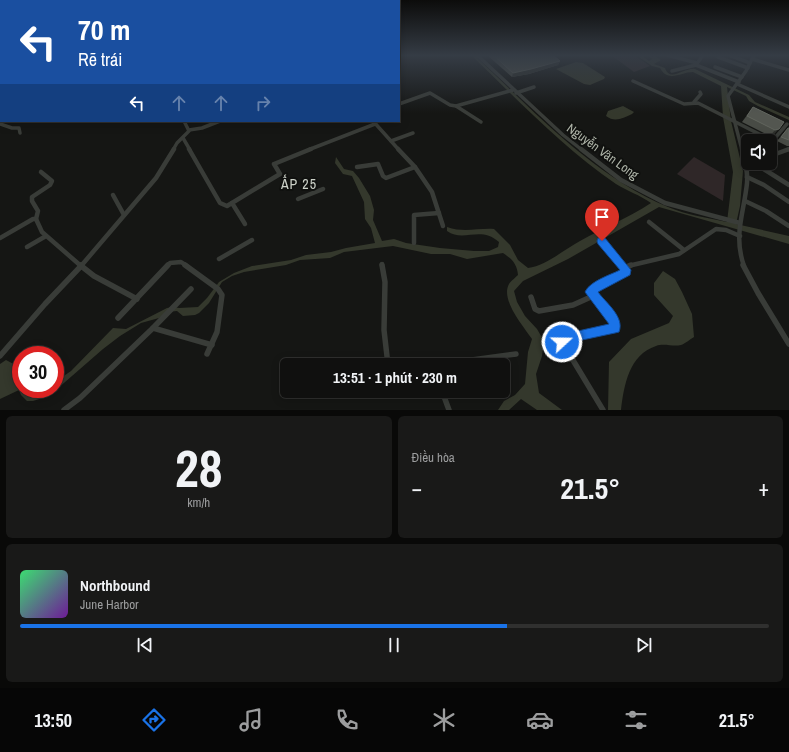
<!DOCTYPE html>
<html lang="vi">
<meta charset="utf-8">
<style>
body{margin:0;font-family:"Archivo Narrow",sans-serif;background:#191918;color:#f1f3f6;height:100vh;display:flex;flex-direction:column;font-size:15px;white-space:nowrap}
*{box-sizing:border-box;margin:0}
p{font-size:13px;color:#9c9d9e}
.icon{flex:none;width:22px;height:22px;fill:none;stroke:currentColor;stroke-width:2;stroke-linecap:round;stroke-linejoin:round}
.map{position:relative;height:410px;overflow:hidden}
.sheet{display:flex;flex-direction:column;gap:6px;padding:6px;background:#090908;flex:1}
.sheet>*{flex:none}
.guide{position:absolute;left:0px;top:0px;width:400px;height:122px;box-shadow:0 2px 10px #0003,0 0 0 1px #30302f;background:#1a4fa0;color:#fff;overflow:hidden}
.controls{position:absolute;left:741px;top:134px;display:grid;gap:8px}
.controls a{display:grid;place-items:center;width:36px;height:36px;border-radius:6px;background:#10100f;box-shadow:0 2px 10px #0003,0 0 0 1px #30302f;font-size:20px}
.speed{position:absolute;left:12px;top:346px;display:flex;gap:8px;font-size:20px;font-weight:700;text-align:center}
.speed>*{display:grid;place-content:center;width:52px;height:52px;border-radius:50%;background:#10100f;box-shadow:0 2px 10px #0003,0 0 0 1px #30302f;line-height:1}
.speed .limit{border:6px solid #d22;background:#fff;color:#111}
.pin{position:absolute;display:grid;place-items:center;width:34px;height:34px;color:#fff;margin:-41px -17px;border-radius:50% 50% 50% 0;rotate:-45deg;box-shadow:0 0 4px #0007}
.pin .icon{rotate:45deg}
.me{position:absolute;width:44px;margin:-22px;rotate:69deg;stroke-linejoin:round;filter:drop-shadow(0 0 3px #0008)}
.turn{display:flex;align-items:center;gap:14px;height:84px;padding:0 12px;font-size:18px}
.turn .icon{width:52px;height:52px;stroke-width:2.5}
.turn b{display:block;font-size:28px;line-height:34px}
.lanes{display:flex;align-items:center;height:38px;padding:0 12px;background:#0003;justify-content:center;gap:20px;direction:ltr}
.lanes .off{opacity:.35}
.big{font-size:30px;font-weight:800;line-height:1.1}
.sheet .widget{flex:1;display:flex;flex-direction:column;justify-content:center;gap:6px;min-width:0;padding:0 14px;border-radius:6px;background:#191918}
.sheet .dial{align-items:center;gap:0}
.dial b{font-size:52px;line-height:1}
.song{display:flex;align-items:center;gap:12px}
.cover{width:48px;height:48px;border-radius:6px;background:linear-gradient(135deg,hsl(140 70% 55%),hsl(280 70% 35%))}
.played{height:4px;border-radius:2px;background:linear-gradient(90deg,#1a73e8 65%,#30302f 65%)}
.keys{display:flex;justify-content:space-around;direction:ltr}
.heat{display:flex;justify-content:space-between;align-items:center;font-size:22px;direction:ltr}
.sheet .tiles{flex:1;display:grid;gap:6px;grid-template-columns:1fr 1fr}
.widget:last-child{grid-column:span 2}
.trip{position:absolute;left:280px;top:358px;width:230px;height:40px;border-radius:6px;background:#10100f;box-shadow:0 2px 10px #0003,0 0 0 1px #30302f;font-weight:800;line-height:40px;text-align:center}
.tab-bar{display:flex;height:64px;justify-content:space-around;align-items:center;background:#060606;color:#9c9d9e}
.tab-bar .icon{width:28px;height:28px}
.tab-bar .on{color:#1a73e8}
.tab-bar b{font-size:18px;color:#f1f3f6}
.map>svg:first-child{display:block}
.green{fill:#2f2728}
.water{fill:#34382c}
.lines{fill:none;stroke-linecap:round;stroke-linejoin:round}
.street-far2{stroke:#393c38;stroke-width:3.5}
.street-far1{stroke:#393c38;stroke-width:4.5}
.street{stroke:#393c38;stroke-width:5.5}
.wall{fill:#484b45}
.shaded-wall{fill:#2f312d}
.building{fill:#535650;stroke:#61655e}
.route{fill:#1a73e8;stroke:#114b97}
.labels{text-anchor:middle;stroke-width:4;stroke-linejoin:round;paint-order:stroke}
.street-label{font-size:13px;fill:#aeb4a8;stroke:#10110f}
.neighbourhood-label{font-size:14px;letter-spacing:1px;fill:#ccd1c8;stroke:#10110f}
</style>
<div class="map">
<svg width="789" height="410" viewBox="0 0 789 410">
<rect width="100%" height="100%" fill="#151614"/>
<g class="green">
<polygon points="611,55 634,55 650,66 634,72"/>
<polygon points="694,157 725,175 723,201 677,174"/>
</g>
<g class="water">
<path d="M471,55H474C534,111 592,175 668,207C687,215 708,218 727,222L733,172L723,117L721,86L693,72C681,72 668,83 660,68L652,66L636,55H641L649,61L652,59L648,55H654L661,60L654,64L665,68C670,83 685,67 695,69L749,95L755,102L789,117V120L758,106L749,101L746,96L727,87L731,121L743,171L740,206L736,224L789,236V244L659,207L568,259L523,281L514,291L517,302L525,316L537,329L544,341L542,356L536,374L539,393L562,410H537L521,399L509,410H498L504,401L515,395L525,384L528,352L532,339C524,327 500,300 509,284C511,281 516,277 518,275C517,264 512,259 503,253L467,259L450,254H431L393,246L344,252L330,258L300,260L286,265L244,272L232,276L222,282L209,303L199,313L195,315L183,316L177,311L167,312L159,318L141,323L120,336L103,349L49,396L33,401H27L21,395L19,390L0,399V364L6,360L21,368V389H55V382L71,371L113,328L126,329L167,308L173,307L179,308L198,307L207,298L219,282L234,273L252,266L291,260L306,255L331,252L346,248L375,243L371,228L365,219L364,202L352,176L343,174L335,163L336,157L344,169L353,171L359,178L370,196L374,210L373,220L382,241L394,239L406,243L440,248L474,251H489L498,247L499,242C480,225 464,243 447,231V227C464,233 477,228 494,229L510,245L518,260L528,268C546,266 563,250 580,241C603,228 628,218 651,203C640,195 627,191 616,184C563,148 517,99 471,55Z"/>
<polygon points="576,62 583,63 605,77 604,79 590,85 584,84 556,69"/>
<path d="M623,106L634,112L632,114C623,118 615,123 606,116L608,111Z"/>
<path d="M663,271L675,279L682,292L692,314L694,337C690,339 685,344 681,345C673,347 664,343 656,346C629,355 624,385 621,410H608L609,362L631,339L669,323L673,316L654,295V283Z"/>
</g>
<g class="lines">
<g class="street-far2">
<polyline points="477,55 563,135 582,150"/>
<polyline points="667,55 697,63"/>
<polyline points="729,55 750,63"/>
<polyline points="718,57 748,68"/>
<polyline points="752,59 789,70"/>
<polyline points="696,65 703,55"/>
<polyline points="715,67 742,77"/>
<polyline points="672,71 696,65 739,82"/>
<polyline points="633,81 684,104 698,103 769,139 775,138 787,124"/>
<polyline points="737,84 789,107"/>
<polyline points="516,93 534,87"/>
<polyline points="694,102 701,94 700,92"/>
<polyline points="399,104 430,93 450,105 456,106 513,90"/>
<polyline points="456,106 481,122"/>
<polyline points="373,121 399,150"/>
<polyline points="0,124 12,128 19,128 20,133"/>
<polyline points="189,130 202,128 220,121"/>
<polyline points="183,138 190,150"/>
<polyline points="391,141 413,133"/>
<polyline points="173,150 177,143 189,131 184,121"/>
<polyline points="308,150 375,124"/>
<polyline points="742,150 728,96 746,71 754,55"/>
<polyline points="787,150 789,149"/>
</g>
<g class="street-far1">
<polyline points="189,149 220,203 227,206 280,174 274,164 311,149"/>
<polyline points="398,149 415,167 432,192 443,226"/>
<polyline points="581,149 621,180 665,203 740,223"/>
<path d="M742,149C745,160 748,171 747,183C744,213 733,235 744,266"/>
<polyline points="770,156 789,149"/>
<polyline points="754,163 789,185"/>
<polyline points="357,167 378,164 383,176 386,178 415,167"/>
<polyline points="747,177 764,185 789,202"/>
<polyline points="113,195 124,215"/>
<polyline points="298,199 323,189"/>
<polyline points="745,201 766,211 789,226"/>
<polyline points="232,203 245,224"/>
<polyline points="36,219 38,211 32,201 32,197 50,185 52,181 41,172"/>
<polyline points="649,222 684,250"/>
<polyline points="0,238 33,219 36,219 42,232 81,266"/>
<polyline points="601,241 623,266"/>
<polyline points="414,243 414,215 439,213"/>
<polyline points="27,247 46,236"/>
<polyline points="219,259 252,240"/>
<polyline points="382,264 382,266"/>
<polyline points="81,266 156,178 174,149"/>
<polyline points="167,266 170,263 181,262 187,266"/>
<polyline points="628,266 679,254 716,229 726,230 740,236"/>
</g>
<g class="street">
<polyline points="80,265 94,276 137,299"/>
<polyline points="185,265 218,289 222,295 217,332 207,354"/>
<polyline points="382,265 385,282 384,330 388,365"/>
<polyline points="623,265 625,268"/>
<polyline points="743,265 758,293 789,344"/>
<polyline points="531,297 535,309 539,311 573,305 593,296"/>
<polyline points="118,318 168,265"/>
<polyline points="153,328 191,289"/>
<polyline points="0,356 45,304 82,265"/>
<polyline points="435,365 516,354"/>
<polyline points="442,391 449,410"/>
<polyline points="64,410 80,398 153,328 212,345"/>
<polyline points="603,410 562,342 564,339 615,328 615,322 590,292 626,272 625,268 631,265"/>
</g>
</g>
<g class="wall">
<polygon points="487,55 553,55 560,61 558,65 529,74 512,77"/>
<polygon points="753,107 784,122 773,135 770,136 742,122"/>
<polygon points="788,128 789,128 789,146 787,146 777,141"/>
</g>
<g class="shaded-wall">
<polygon points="560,61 558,65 529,74 512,77 513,73"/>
<polygon points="779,129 773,135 770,136 775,130"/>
</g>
<g class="building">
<polygon points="493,55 553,55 560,61 531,69 513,73"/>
<polygon points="753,107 784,122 779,129 775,130 747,116"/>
<polygon points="788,128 789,128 789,140 781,137"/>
</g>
<linearGradient id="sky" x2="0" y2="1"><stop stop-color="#0c0c0b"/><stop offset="0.49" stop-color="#353c45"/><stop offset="1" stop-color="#353c45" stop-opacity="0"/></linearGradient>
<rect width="789" height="113" fill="url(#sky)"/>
<path class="route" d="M602,237L605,238L631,270L630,275L598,292C606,303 625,317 619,332L615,333L568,343L566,346L562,348L558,346L557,342L560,335L609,324L585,292C590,281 610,275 620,270L598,244L597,241L598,238Z"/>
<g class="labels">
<g class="street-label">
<text transform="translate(603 151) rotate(36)" y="5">Nguyễn Văn Long</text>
</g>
<g class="neighbourhood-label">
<text x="299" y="189">ẤP 25</text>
</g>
</g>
</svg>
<div class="controls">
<a><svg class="icon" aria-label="sound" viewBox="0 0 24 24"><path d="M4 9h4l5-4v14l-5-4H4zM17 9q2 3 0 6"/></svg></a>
</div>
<div class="speed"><div class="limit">30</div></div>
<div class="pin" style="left:602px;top:241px;background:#d93025"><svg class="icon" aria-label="arrive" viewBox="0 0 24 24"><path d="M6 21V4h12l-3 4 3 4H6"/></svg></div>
<svg class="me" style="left:562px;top:342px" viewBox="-20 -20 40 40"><circle r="17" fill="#1a73e8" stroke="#fff" stroke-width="3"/><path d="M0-11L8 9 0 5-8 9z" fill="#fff"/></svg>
<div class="trip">13:51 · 1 phút · 230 m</div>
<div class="guide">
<div class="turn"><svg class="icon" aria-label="left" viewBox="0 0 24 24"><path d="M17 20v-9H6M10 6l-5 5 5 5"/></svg><div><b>70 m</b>Rẽ trái</div></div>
<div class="lanes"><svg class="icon" aria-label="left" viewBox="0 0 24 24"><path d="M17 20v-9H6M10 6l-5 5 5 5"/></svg><svg class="icon off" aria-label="ahead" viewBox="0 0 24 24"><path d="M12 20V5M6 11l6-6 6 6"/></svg><svg class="icon off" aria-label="ahead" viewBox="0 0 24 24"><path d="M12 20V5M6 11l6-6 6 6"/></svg><svg class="icon off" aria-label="right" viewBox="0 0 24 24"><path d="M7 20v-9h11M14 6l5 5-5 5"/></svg></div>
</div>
</div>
<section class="sheet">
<div class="tiles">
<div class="widget dial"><b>28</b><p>km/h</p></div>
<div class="widget"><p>Điều hòa</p>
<div class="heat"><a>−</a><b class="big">21.5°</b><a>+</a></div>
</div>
<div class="widget">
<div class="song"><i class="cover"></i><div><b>Northbound</b><p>June Harbor</p></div></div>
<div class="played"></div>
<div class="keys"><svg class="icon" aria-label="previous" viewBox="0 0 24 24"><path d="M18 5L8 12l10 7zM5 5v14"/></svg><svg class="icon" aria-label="pause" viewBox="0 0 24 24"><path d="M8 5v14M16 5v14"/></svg><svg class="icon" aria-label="next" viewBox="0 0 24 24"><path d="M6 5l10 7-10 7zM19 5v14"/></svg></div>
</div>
</div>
</section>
<nav class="tab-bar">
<b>13:50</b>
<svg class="icon on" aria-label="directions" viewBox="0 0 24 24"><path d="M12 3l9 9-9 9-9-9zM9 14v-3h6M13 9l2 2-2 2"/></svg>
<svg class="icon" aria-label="music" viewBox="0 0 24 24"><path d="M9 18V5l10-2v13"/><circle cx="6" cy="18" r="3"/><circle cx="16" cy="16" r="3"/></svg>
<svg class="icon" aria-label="phone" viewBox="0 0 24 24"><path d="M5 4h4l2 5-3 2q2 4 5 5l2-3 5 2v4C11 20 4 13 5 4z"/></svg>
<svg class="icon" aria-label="climate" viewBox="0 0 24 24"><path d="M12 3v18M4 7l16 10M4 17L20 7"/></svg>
<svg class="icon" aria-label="car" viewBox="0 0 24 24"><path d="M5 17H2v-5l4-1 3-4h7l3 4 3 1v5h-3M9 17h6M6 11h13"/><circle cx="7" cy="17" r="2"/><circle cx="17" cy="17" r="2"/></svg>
<svg class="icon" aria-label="filters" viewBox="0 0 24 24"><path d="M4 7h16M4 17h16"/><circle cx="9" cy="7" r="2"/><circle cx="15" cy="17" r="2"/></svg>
<b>21.5°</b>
</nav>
